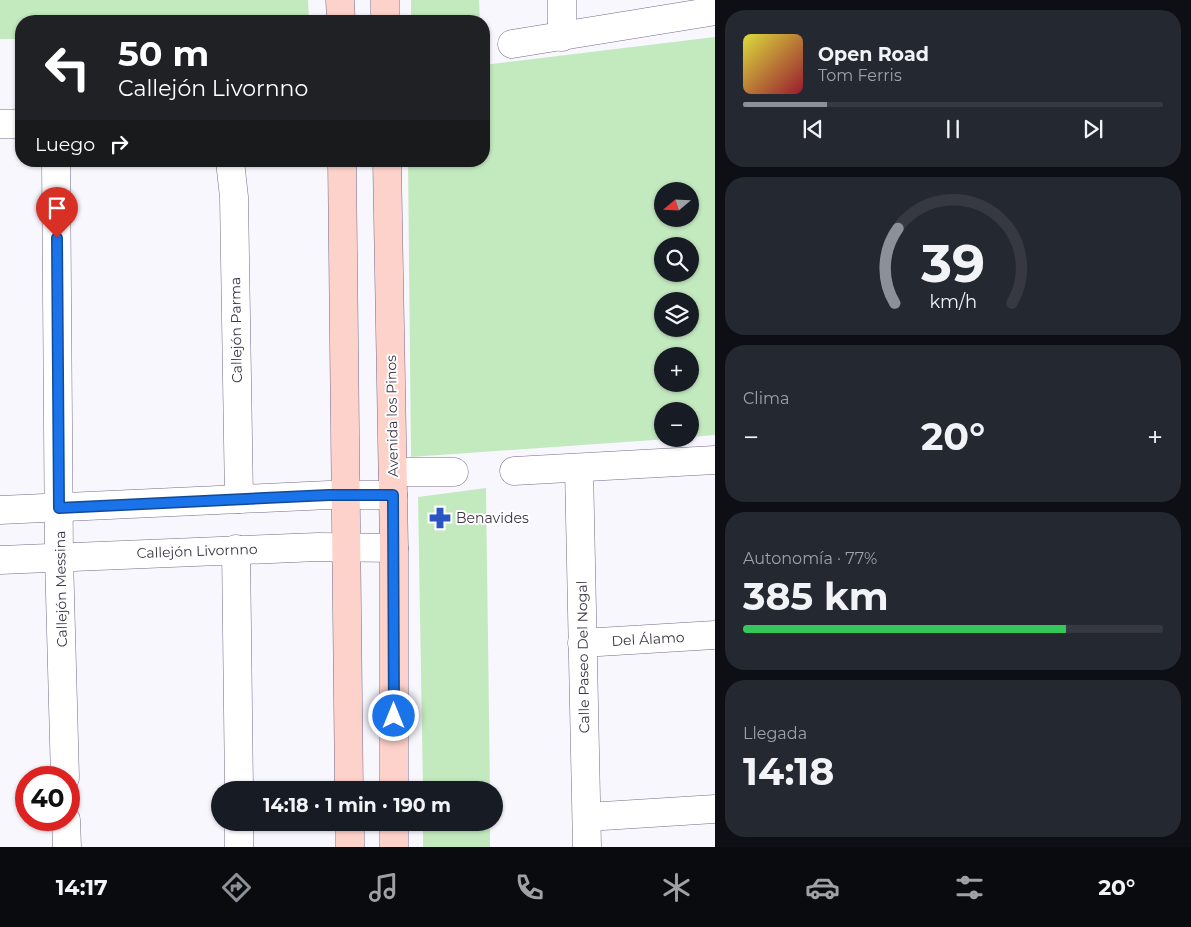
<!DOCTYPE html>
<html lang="es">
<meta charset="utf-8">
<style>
body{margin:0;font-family:Montserrat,sans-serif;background:#242831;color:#f1f3f6;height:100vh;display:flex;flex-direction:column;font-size:19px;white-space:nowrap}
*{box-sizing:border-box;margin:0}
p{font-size:16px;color:#9ea1a6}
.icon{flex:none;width:28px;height:28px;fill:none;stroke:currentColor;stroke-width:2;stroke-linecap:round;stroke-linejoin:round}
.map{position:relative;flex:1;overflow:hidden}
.drawer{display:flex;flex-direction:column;gap:10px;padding:10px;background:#0d0f14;width:476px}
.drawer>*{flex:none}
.guide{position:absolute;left:15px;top:15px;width:475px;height:152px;border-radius:20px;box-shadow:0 1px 4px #0004;background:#202124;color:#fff;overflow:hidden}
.needle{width:32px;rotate:251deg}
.buttons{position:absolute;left:654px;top:182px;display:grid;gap:10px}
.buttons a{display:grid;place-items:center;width:45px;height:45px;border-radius:50%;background:#171b24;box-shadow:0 1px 4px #0004;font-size:25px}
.speed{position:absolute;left:15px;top:766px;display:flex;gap:10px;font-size:25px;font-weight:700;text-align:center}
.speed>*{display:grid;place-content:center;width:65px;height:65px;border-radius:50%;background:#171b24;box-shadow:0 1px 4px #0004;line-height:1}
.speed .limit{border:8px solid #d22;background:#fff;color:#111}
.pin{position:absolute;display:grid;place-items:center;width:42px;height:42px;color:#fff;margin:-51px -21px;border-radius:50% 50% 50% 0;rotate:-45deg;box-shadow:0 0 5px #0007}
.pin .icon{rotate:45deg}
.me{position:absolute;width:55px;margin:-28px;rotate:0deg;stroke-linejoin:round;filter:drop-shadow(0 0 4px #0008)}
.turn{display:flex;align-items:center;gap:18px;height:105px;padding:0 20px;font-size:22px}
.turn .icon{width:65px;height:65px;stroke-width:2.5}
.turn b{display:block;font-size:35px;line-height:42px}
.then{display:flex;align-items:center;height:48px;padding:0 20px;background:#0003;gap:10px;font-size:19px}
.big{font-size:38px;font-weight:700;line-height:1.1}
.drawer .tile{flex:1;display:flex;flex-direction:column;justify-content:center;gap:8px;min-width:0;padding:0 18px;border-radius:20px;background:#242831}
.drawer .dial{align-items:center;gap:0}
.dial svg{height:130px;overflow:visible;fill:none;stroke:#363941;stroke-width:7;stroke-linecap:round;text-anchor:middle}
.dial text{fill:#f1f3f6;stroke:none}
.song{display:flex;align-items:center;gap:15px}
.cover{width:60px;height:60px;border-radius:8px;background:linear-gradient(135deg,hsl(60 70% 55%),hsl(350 70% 35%))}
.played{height:5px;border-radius:2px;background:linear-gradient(90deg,#8c9099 20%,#363941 20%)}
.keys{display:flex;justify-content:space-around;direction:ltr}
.heat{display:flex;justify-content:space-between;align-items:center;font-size:28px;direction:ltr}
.charge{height:8px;border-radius:4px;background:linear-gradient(90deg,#34c759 77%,#363941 0)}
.trip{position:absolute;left:211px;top:781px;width:292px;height:50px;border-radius:25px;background:#171b24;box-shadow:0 1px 4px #0004;font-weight:700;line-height:50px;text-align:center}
.menu{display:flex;height:80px;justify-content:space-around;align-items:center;background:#090b0e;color:#9ea1a6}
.menu .icon{width:35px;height:35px}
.menu .selected{color:#8c9099}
.menu b{font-size:22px;color:#f1f3f6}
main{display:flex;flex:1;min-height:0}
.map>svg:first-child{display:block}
.green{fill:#c3e9bf;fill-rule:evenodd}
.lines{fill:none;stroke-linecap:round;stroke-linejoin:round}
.street-casing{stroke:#766a89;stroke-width:29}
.secondary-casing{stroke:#766a89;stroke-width:29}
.street{stroke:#fff;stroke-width:28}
.secondary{stroke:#fdd2ca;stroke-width:28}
.route-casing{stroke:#114b97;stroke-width:12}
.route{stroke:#1a73e8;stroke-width:9}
.labels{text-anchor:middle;stroke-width:4;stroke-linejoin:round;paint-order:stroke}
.street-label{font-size:14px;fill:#3c3644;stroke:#fff}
.poi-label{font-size:14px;fill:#3c3644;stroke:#fff;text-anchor:start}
</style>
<main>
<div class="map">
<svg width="715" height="847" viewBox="0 0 715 847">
<rect width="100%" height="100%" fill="#f9f7fe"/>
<g class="green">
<polygon points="0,0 308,0 309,21 21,21 21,39 0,39"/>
<polygon points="411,0 479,0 480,21 411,21"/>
<path d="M715,37V435L690,437V411H662V439H668L411,457L408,161H484V65ZM662,191H690V219H662ZM662,246H690V274H662ZM662,301H690V329H662ZM662,356H690V384H662Z"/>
<polygon points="486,488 490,790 423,790 418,497"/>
<rect x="423" y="823" width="67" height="24"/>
</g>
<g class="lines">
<g class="street-casing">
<g id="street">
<polyline points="562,37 562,0"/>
<polyline points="512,44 715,11"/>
<polyline points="0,124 21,124"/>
<polyline points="56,161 59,557 65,778"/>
<polyline points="230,161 234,197 239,499"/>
<polyline points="579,468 587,847"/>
<polyline points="514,471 715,460"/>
<polyline points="393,472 454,472"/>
<polyline points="0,510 329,495 393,495"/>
<polyline points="236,549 239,790"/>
<polyline points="0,560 318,547 394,548"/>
<polyline points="582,643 715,635"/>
<polyline points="587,817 715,809"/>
<polyline points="66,820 67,847"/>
<polyline points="239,822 239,847"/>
</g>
</g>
<g class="secondary-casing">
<g id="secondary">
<polyline points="340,0 341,21"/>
<polyline points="385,0 385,21"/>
<polyline points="342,161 349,790"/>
<polyline points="387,161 394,548 394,790"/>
<polyline points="350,822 350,847"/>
<polyline points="394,822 394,847"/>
</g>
</g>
<use href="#street" class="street"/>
<use href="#secondary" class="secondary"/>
</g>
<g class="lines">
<g class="route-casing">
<polyline id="route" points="57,238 59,508 329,495 393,495 394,716"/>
</g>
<use href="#route" class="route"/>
</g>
<defs>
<g id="pharmacy-bare" transform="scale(1.725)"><path d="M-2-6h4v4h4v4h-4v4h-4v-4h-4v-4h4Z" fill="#2855c3" stroke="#fff" stroke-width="2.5" paint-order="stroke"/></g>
</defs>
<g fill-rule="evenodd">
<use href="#pharmacy-bare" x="440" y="518"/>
</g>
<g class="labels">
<g class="street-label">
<text transform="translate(236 330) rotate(-91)" y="5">Callejón Parma</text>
<text transform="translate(392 416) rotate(-91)" y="5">Avenida los Pinos</text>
<text transform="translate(197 551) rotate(-2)" y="5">Callejón Livornno</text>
<text transform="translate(61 589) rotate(-91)" y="5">Callejón Messina</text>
<text transform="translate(648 639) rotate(-3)" y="5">Del Álamo</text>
<text transform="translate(583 657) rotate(-91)" y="5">Calle Paseo Del Nogal</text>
</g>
<g class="poi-label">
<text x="456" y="523">Benavides</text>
</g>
</g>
</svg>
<div class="buttons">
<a><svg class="needle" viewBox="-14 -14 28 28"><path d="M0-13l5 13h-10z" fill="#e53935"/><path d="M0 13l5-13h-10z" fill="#9ea1a6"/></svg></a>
<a><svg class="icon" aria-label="search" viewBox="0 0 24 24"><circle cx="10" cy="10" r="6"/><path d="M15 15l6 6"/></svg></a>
<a><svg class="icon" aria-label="layers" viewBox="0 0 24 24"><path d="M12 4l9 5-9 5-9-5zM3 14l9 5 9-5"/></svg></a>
<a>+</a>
<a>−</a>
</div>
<div class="speed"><div class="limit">40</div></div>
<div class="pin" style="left:57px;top:238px;background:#d93025"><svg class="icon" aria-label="arrive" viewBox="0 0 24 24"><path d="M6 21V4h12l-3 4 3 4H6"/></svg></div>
<svg class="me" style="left:394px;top:716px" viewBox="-20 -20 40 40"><circle r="17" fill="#1a73e8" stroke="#fff" stroke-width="3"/><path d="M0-11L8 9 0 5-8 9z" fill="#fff"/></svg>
<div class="trip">14:18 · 1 min · 190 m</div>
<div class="guide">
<div class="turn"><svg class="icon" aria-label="left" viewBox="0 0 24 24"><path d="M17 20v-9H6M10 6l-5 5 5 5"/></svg><div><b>50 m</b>Callejón Livornno</div></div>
<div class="then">Luego<svg class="icon" aria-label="right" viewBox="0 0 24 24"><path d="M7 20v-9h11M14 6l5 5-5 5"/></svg></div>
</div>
</div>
<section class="drawer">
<div class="tile">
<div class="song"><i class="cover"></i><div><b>Open Road</b><p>Tom Ferris</p></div></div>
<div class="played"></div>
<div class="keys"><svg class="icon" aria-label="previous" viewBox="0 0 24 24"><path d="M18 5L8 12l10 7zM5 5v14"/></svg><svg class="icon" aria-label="pause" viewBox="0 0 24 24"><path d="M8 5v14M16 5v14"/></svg><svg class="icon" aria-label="next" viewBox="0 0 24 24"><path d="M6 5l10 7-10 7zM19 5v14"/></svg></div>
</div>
<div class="tile dial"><svg viewBox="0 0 100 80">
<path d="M14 69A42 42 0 1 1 86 69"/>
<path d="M14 69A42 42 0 0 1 16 23" stroke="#8c9099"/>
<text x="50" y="56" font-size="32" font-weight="700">39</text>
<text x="50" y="72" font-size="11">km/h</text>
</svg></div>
<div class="tile"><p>Clima</p>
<div class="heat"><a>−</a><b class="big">20°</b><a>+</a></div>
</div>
<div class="tile"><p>Autonomía · 77%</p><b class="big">385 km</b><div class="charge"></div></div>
<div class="tile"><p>Llegada</p><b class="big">14:18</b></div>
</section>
</main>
<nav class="menu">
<b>14:17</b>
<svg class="icon selected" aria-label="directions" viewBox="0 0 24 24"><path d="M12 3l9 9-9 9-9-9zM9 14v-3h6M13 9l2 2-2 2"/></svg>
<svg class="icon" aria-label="music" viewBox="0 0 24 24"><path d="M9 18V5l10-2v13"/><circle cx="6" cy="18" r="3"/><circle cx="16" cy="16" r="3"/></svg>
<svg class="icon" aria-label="phone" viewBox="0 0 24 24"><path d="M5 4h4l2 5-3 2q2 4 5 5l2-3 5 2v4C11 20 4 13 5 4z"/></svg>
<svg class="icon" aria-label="climate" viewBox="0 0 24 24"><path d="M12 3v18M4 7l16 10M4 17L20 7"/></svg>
<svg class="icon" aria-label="car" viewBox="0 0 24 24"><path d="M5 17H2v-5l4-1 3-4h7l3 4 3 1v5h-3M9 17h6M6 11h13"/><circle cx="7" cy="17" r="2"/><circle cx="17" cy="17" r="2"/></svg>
<svg class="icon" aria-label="filters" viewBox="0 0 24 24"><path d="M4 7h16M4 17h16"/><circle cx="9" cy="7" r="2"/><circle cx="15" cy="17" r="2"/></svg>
<b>20°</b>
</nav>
